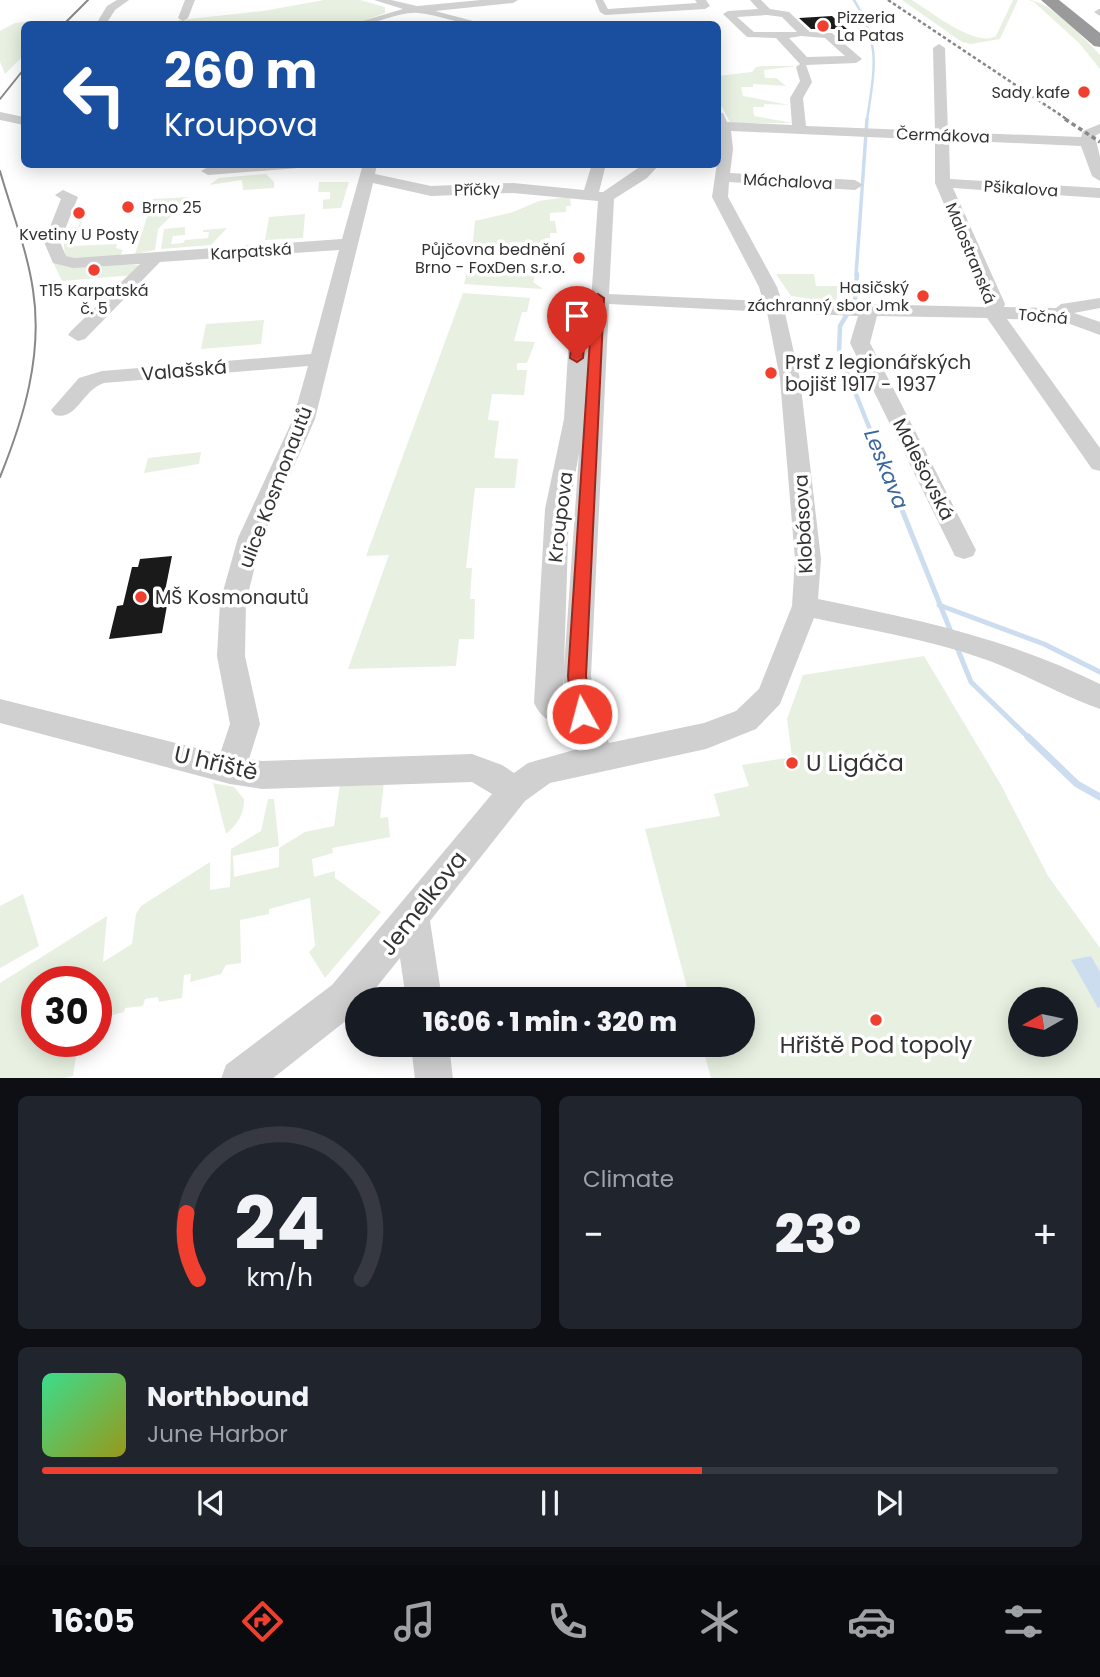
<!DOCTYPE html>
<meta charset="utf-8">
<style>
body{margin:0;font-family:Poppins,sans-serif;background:#20242c;color:#f1f3f6;height:100vh;display:flex;flex-direction:column;font-size:26px;white-space:nowrap}
*{box-sizing:border-box;margin:0}
p{font-size:23px;color:#9ea1a6}
.icon{flex:none;width:38px;height:38px;fill:none;stroke:currentColor;stroke-width:2;stroke-linecap:round;stroke-linejoin:round}
.map{position:relative;height:1078px;overflow:hidden}
.details{display:flex;flex-direction:column;gap:18px;padding:18px;background:#0d0f14;flex:1}
.details>*{flex:none}
.guide{position:absolute;left:21px;top:21px;width:700px;height:147px;border-radius:10px;box-shadow:0 4px 18px #0003;background:#1a4fa0;color:#fff;overflow:hidden}
.needle{width:46px;rotate:261deg}
.buttons{position:absolute;left:1008px;top:987px;display:grid;gap:14px}
.buttons a{display:grid;place-items:center;width:70px;height:70px;border-radius:50%;background:#171b24;box-shadow:0 4px 18px #0003;font-size:35px}
.speed{position:absolute;left:21px;top:966px;display:flex;gap:14px;font-size:35px;font-weight:700;text-align:center}
.speed>*{display:grid;place-content:center;width:91px;height:91px;border-radius:50%;background:#171b24;box-shadow:0 4px 18px #0003;line-height:1}
.speed .limit{border:10px solid #d22;background:#fff;color:#111}
.pin{position:absolute;display:grid;place-items:center;width:60px;height:60px;color:#fff;margin:-72px -30px;border-radius:50% 50% 50% 0;rotate:-45deg;box-shadow:0 0 7px #0007}
.pin .icon{rotate:45deg}
.me{position:absolute;width:77px;margin:-38px;rotate:353deg;stroke-linejoin:round;filter:drop-shadow(0 0 5px #0008)}
.turn{display:flex;align-items:center;gap:24px;height:147px;padding:0 28px;font-size:32px}
.turn .icon{width:91px;height:91px;stroke-width:2.5}
.turn b{display:block;font-size:49px;line-height:60px}
.big{font-size:52px;font-weight:800;line-height:1.1}
.details .tile{flex:1;display:flex;flex-direction:column;justify-content:center;gap:10px;min-width:0;padding:0 24px;border-radius:10px;background:#20242c}
.details .dial{align-items:center;gap:0}
.dial svg{height:182px;overflow:visible;fill:none;stroke:#363941;stroke-width:7;stroke-linecap:round;text-anchor:middle}
.dial text{fill:#f1f3f6;stroke:none}
.song{display:flex;align-items:center;gap:21px}
.cover{width:84px;height:84px;border-radius:10px;background:linear-gradient(135deg,hsl(150 70% 55%),hsl(60 70% 35%))}
.played{height:7px;border-radius:4px;background:linear-gradient(90deg,#f03f2f 65%,#363941 65%)}
.keys{display:flex;justify-content:space-around;direction:ltr}
.heat{display:flex;justify-content:space-between;align-items:center;font-size:38px;direction:ltr}
.details .tiles{flex:1;display:grid;gap:18px;grid-template-columns:1fr 1fr}
.tile:last-child{grid-column:span 2}
.trip{position:absolute;left:345px;top:987px;width:410px;height:70px;border-radius:35px;background:#171b24;box-shadow:0 4px 18px #0003;font-weight:800;line-height:70px;text-align:center}
.tab-bar{display:flex;height:112px;justify-content:space-around;align-items:center;background:#090b0e;color:#9ea1a6}
.tab-bar .icon{width:49px;height:49px}
.tab-bar .on{color:#f03f2f}
.tab-bar b{font-size:32px;color:#f1f3f6}
.map>svg:first-child{display:block}
.green{fill:#e7f0e1;fill-rule:evenodd}
.water{fill:#cdddf0}
.lines{fill:none;stroke-linecap:round;stroke-linejoin:round}
.stream-far4{stroke:#cdddf0;stroke-width:2.5}
.stream-far3{stroke:#cdddf0;stroke-width:3.5}
.stream-far2{stroke:#cdddf0;stroke-width:4.5}
.stream-far1{stroke:#cdddf0;stroke-width:5}
.stream{stroke:#cdddf0;stroke-width:7}
.building{fill:#1a1a1a}
.minor{fill:#d0d0d0;fill-rule:evenodd}
.highway{fill:#9a9a9a;fill-rule:evenodd}
.tram{stroke:#888;stroke-width:2}
.rail-far1{stroke:#888;stroke-width:2.5;stroke-dasharray:3.5 2.5;stroke-linecap:butt}
.rail{stroke:#888;stroke-width:3.5;stroke-dasharray:4.5 3.5;stroke-linecap:butt}
.route{fill:#f03f2f;stroke:#9c291f;stroke-width:2}
.poi-dot{fill:#f03f2f;stroke:#fff;stroke-width:2.5}
.labels{text-anchor:middle;stroke-width:7;stroke-linejoin:round;paint-order:stroke}
.far-poi-label{font-size:16px;fill:#333;stroke:#fff;text-anchor:end}
.far-street-label{font-size:16px;fill:#333;stroke:#fff}
.poi-label{font-size:19px;fill:#333;stroke:#fff;text-anchor:start}
.street-label{font-size:19px;fill:#333;stroke:#fff}
.water-label{font-size:21px;font-style:italic;fill:#3a679c;stroke:#fff}
.near-street-label{font-size:23px;fill:#333;stroke:#fff}
.near-poi-label{font-size:23px;fill:#333;stroke:#fff;text-anchor:start}
</style>
<div class="map">
<svg width="1100" height="1079" viewBox="0 0 1100 1079">
<rect width="100%" height="100%" fill="#fff"/>
<g class="green">
<polygon points="324,0 360,0 385,7 385,13 354,24 177,24 179,20 263,11"/>
<path d="M902,0H912C931,12 976,48 996,36L1013,0H1018L1000,39L971,44L962,42Z"/>
<path d="M1028,0C1049,0 1085,39 1100,55V69L1079,43L1034,2Z"/>
<polygon points="30,21 29,24 24,24 24,55 5,74 0,62 0,31 15,23"/>
<polygon points="762,66 798,66 764,70 765,78 776,78 786,86 753,84 753,87 741,87 743,96 789,105 764,104 764,107 753,107 754,116 793,123 734,123 730,122 718,100 718,76 752,72 756,67"/>
<polygon points="266,174 274,182 274,188 243,190 242,180 209,185 219,178"/>
<polygon points="319,182 349,182 341,208 323,209 323,200 330,199 330,192 318,192"/>
<polygon points="190,197 158,229 155,250 135,254 153,199"/>
<polygon points="559,198 570,198 571,206 566,206 566,212 550,213 550,221 555,221 557,233 550,233 550,238 545,238 545,243 510,242 508,251 478,250 472,270 535,276 533,282 543,289 464,284 472,251 475,221 513,212 539,201"/>
<polygon points="85,212 73,246 117,244 116,248 123,250 120,256 78,260 65,256 63,236 66,228 78,227"/>
<polygon points="305,214 303,238 265,240 269,217"/>
<polygon points="185,227 185,235 173,236 171,244 183,243 185,240 208,238 209,232 203,232 203,230 227,228 211,245 161,249 164,229"/>
<polygon points="53,262 74,267 91,266 89,273 98,272 100,265 141,265 134,275 62,281"/>
<polygon points="776,274 814,274 816,286 838,286 836,303 791,296"/>
<polygon points="463,293 530,298 527,312 522,312 514,341 535,342 527,363 517,363 517,370 527,370 524,395 492,394 488,420 499,421 494,458 518,459 515,488 475,488 466,568 472,568 470,599 475,599 474,639 459,639 456,666 348,669 389,555 366,556"/>
<polygon points="264,320 261,344 201,349 206,324"/>
<polygon points="201,452 199,464 144,473 148,458"/>
<path d="M924,656L1001,785L1048,876L1100,948V1078H711L702,1045H742V999H690L645,829L720,816L714,794L749,786L742,765L792,757L787,719L803,675ZM1020,999H1066V1045H1020Z"/>
<polygon points="384,782 380,818 388,817 390,837 332,848 333,853 312,859 314,877 335,871 335,878 381,912 325,978 309,952 315,946 310,898 269,909 269,914 240,920 241,963 226,965 221,974 190,982 191,974 184,975 182,998 159,1002 158,997 145,999 143,1006 125,1008 124,1012 96,1019 96,982 37,982 37,1041 78,1041 73,1076 60,1079 0,1079 0,983 107,916 103,962 132,944 136,914 141,906 210,862 210,890 230,887 231,849 261,831 268,799 274,799 279,846 233,856 234,877 279,867 279,848 305,832 334,826 340,784"/>
<path d="M213,783L234,787L244,799C244,815 238,823 226,834Z"/>
<polygon points="23,894 39,946 0,968 0,906"/>
</g>
<polygon class="water" points="1091,956 1100,972 1100,1007 1098,1008 1071,960"/>
<g class="lines">
<path class="stream-far4" d="M854,0C882,43 874,72 867,120"/>
<polyline class="stream-far3" points="856,275 867,119"/>
<polyline class="stream-far2" points="857,274 855,301 840,326 839,352 889,477"/>
<g class="stream-far1">
<polyline points="888,475 951,632"/>
<polyline points="939,605 1044,644 1100,672"/>
<polyline points="956,645 971,682 1030,739"/>
</g>
<polyline class="stream" points="1028,737 1077,784 1100,797"/>
</g>
<g class="building">
<polygon points="832,16 847,29 811,29 799,18"/>
<polygon points="172,556 163,601 168,600 162,633 109,639 117,606 123,605 132,567 138,567 140,559"/>
</g>
<g class="lines">
<g class="minor">
<polygon points="117,0 129,0 115,10 106,24 96,24 107,6"/>
<polygon points="185,0 195,0 188,18 183,21 178,18"/>
<path d="M374,0H391L417,6L481,0H518L513,3L435,11L477,22L478,24C457,24 439,15 418,13C401,11 378,24 358,24L359,22L403,9Z"/>
<polygon points="595,0 603,0 608,9 697,3 695,0 706,0 710,6 705,9 605,15 600,12"/>
<path d="M750,0H761L770,9L789,12L810,32L832,33L862,59L856,63L806,65L812,82L803,98L806,126L935,131L933,48L939,44L945,48L948,132L1081,137L1083,131L1100,124V133L1095,136L1100,157V181L1092,176L1081,146L949,140L950,179L1100,188V198L953,188L1005,304L1004,307L1056,308L1061,304L1100,298V308L1074,313L1100,322V335L1059,320L1007,319L1100,448V471L1092,469L987,318L877,316L870,343L976,550L973,556L964,559L955,556L850,343L858,316L785,313L800,379L821,559L818,599C916,619 1010,639 1100,684V709C1060,695 1022,672 981,658C927,639 870,630 814,618L780,704L756,729L706,749L550,783L525,801L430,921L442,999H406L400,958L367,999H357V1012L272,1079H221L226,1065L332,985L492,794L472,782L262,789L230,784L0,723V699L220,754L230,724L217,656L220,602L238,538L293,419L308,366L104,383C82,390 77,421 55,415L51,410L79,378L102,371L311,354L339,250L160,262L85,339L78,341L68,335L71,331L140,264L73,268L53,263L44,242L61,199L55,195L63,190L78,197L60,242L66,256L74,258L342,239L363,164H377L375,174L431,186L513,183L584,190L592,164H606L599,192H603L644,164H660L647,178L614,199L609,294L763,301L759,287L712,197L719,149L718,112L723,113L727,122L792,125L790,98L800,81L796,67L800,64L776,38L747,37L723,14L728,11L758,9ZM767,15L782,17L797,32H754L737,17ZM801,36L825,38L845,56L807,57L789,38ZM731,131L935,140V183L987,304L986,307L782,302L777,287L728,197L729,182L855,190L863,185L855,180L730,173L733,149ZM373,183L431,196L513,193L598,201L591,301L569,336L564,419L545,509L534,703C542,720 554,725 572,726L581,748L528,763L514,773L502,765L472,754L262,761L249,759L260,724L245,656L246,602L262,538L315,419ZM609,304L767,312L780,379L795,559L792,606L759,689L736,711L704,723L609,743L597,714L591,676ZM579,453L564,668L569,509ZM563,678L566,701L563,698Z"/>
<polygon points="1099,9 1100,9 1100,16 1094,12"/>
<polygon points="0,112 24,117 24,125 0,120"/>
<polygon points="234,164 305,164 298,168 208,175 201,171 208,167"/>
<polygon points="411,1045 449,1045 453,1079 415,1079"/>
</g>
<polygon class="highway" points="1041,0 1059,0 1100,33 1100,47 1094,46"/>
<g class="tram">
<polyline points="64,24 88,0"/>
<polyline points="0,99 24,69"/>
<path d="M0,171C11,210 27,249 33,290C43,354 24,418 0,477"/>
</g>
<polyline class="rail-far1" points="888,0 1068,120"/>
<polyline class="rail" points="1065,119 1100,142"/>
</g>
<polygon class="route" points="598,294 604,298 586,676 591,714 588,720 582,722 575,720 572,714 568,676 591,324 585,336 583,358 577,362 570,358 572,336 592,298"/>
<g class="poi-dot">
<circle cx="823" cy="26" r="7"/>
<circle cx="1084" cy="92" r="7"/>
<circle cx="128" cy="207" r="7"/>
<circle cx="79" cy="213" r="7"/>
<circle cx="579" cy="258" r="7"/>
<circle cx="94" cy="270" r="7"/>
<circle cx="923" cy="296" r="7"/>
<circle cx="771" cy="373" r="7"/>
<circle cx="141" cy="597" r="7"/>
<circle cx="792" cy="763" r="7"/>
<circle cx="876" cy="1020" r="7"/>
</g>
<g class="labels">
<g class="far-poi-label">
<text x="837" y="23" text-anchor="start">Pizzeria<tspan x="837" dy="18">La Patas</tspan></text>
<text x="1070" y="98">Sady kafe</text>
<text x="142" y="213" text-anchor="start">Brno 25</text>
<text x="79" y="240" text-anchor="middle">Kvetiny U Posty</text>
<text x="565" y="255">Půjčovna bednění<tspan x="565" dy="18">Brno - FoxDen s.r.o.</tspan></text>
<text x="909" y="293">Hasičský<tspan x="909" dy="18">záchranný sbor Jmk</tspan></text>
<text x="94" y="296" text-anchor="middle">T15 Karpatská<tspan x="94" dy="18">č. 5</tspan></text>
</g>
<g class="far-street-label">
<text transform="translate(943 135) rotate(2)" y="6">Čermákova</text>
<text transform="translate(788 181) rotate(3)" y="6">Máchalova</text>
<text transform="translate(1021 188) rotate(4)" y="6">Pšikalova</text>
<text transform="translate(477 189) rotate(-2)" y="6">Příčky</text>
<text transform="translate(251 251) rotate(-4)" y="6">Karpatská</text>
<text transform="translate(971 253) rotate(68)" y="6">Malostranská</text>
<text transform="translate(1043 316) rotate(5)" y="6">Točná</text>
</g>
<g class="poi-label">
<text x="785" y="369">Prsť z legionářských<tspan x="785" dy="22">bojišť 1917 - 1937</tspan></text>
<text x="155" y="604">MŠ Kosmonautů</text>
</g>
<g class="street-label">
<text transform="translate(184 370) rotate(-5)" y="7">Valašská</text>
<text transform="translate(924 469) rotate(63)" y="7">Malešovská</text>
<text transform="translate(275 487) rotate(-69)" y="7">ulice Kosmonautů</text>
<text transform="translate(560 517) rotate(-83)" y="7">Kroupova</text>
<text transform="translate(803 524) rotate(-93)" y="7">Klobásova</text>
</g>
<g class="water-label">
<text transform="translate(886 469) rotate(68)" y="7">Leskava</text>
</g>
<g class="near-street-label">
<text transform="translate(216 763) rotate(13)" y="8">U hřiště</text>
<text transform="translate(423 903) rotate(-52)" y="8">Jemelkova</text>
</g>
<g class="near-poi-label">
<text x="806" y="771">U Ligáča</text>
<text x="876" y="1053" text-anchor="middle">Hřiště Pod topoly</text>
</g>
</g>
</svg>
<div class="buttons">
<a><svg class="needle" viewBox="-14 -14 28 28"><path d="M0-13l5 13h-10z" fill="#e53935"/><path d="M0 13l5-13h-10z" fill="#9ea1a6"/></svg></a>
</div>
<div class="speed"><div class="limit">30</div></div>
<div class="pin" style="left:577px;top:358px;background:#d93025"><svg class="icon" aria-label="arrive" viewBox="0 0 24 24"><path d="M6 21V4h12l-3 4 3 4H6"/></svg></div>
<svg class="me" style="left:582px;top:714px" viewBox="-20 -20 40 40"><circle r="17" fill="#f03f2f" stroke="#fff" stroke-width="3"/><path d="M0-11L8 9 0 5-8 9z" fill="#fff"/></svg>
<div class="trip">16:06 · 1 min · 320 m</div>
<div class="guide">
<div class="turn"><svg class="icon" aria-label="left" viewBox="0 0 24 24"><path d="M17 20v-9H6M10 6l-5 5 5 5"/></svg><div><b>260 m</b>Kroupova</div></div>
</div>
</div>
<section class="details">
<div class="tiles">
<div class="tile dial"><svg viewBox="0 0 100 80">
<path d="M14 69A42 42 0 1 1 86 69"/>
<path d="M14 69A42 42 0 0 1 9 40" stroke="#f03f2f"/>
<text x="50" y="56" font-size="32" font-weight="700">24</text>
<text x="50" y="72" font-size="11">km/h</text>
</svg></div>
<div class="tile"><p>Climate</p>
<div class="heat"><a>−</a><b class="big">23°</b><a>+</a></div>
</div>
<div class="tile">
<div class="song"><i class="cover"></i><div><b>Northbound</b><p>June Harbor</p></div></div>
<div class="played"></div>
<div class="keys"><svg class="icon" aria-label="previous" viewBox="0 0 24 24"><path d="M18 5L8 12l10 7zM5 5v14"/></svg><svg class="icon" aria-label="pause" viewBox="0 0 24 24"><path d="M8 5v14M16 5v14"/></svg><svg class="icon" aria-label="next" viewBox="0 0 24 24"><path d="M6 5l10 7-10 7zM19 5v14"/></svg></div>
</div>
</div>
</section>
<nav class="tab-bar">
<b>16:05</b>
<svg class="icon on" aria-label="directions" viewBox="0 0 24 24"><path d="M12 3l9 9-9 9-9-9zM9 14v-3h6M13 9l2 2-2 2"/></svg>
<svg class="icon" aria-label="music" viewBox="0 0 24 24"><path d="M9 18V5l10-2v13"/><circle cx="6" cy="18" r="3"/><circle cx="16" cy="16" r="3"/></svg>
<svg class="icon" aria-label="phone" viewBox="0 0 24 24"><path d="M5 4h4l2 5-3 2q2 4 5 5l2-3 5 2v4C11 20 4 13 5 4z"/></svg>
<svg class="icon" aria-label="climate" viewBox="0 0 24 24"><path d="M12 3v18M4 7l16 10M4 17L20 7"/></svg>
<svg class="icon" aria-label="car" viewBox="0 0 24 24"><path d="M5 17H2v-5l4-1 3-4h7l3 4 3 1v5h-3M9 17h6M6 11h13"/><circle cx="7" cy="17" r="2"/><circle cx="17" cy="17" r="2"/></svg>
<svg class="icon" aria-label="filters" viewBox="0 0 24 24"><path d="M4 7h16M4 17h16"/><circle cx="9" cy="7" r="2"/><circle cx="15" cy="17" r="2"/></svg>
</nav>
